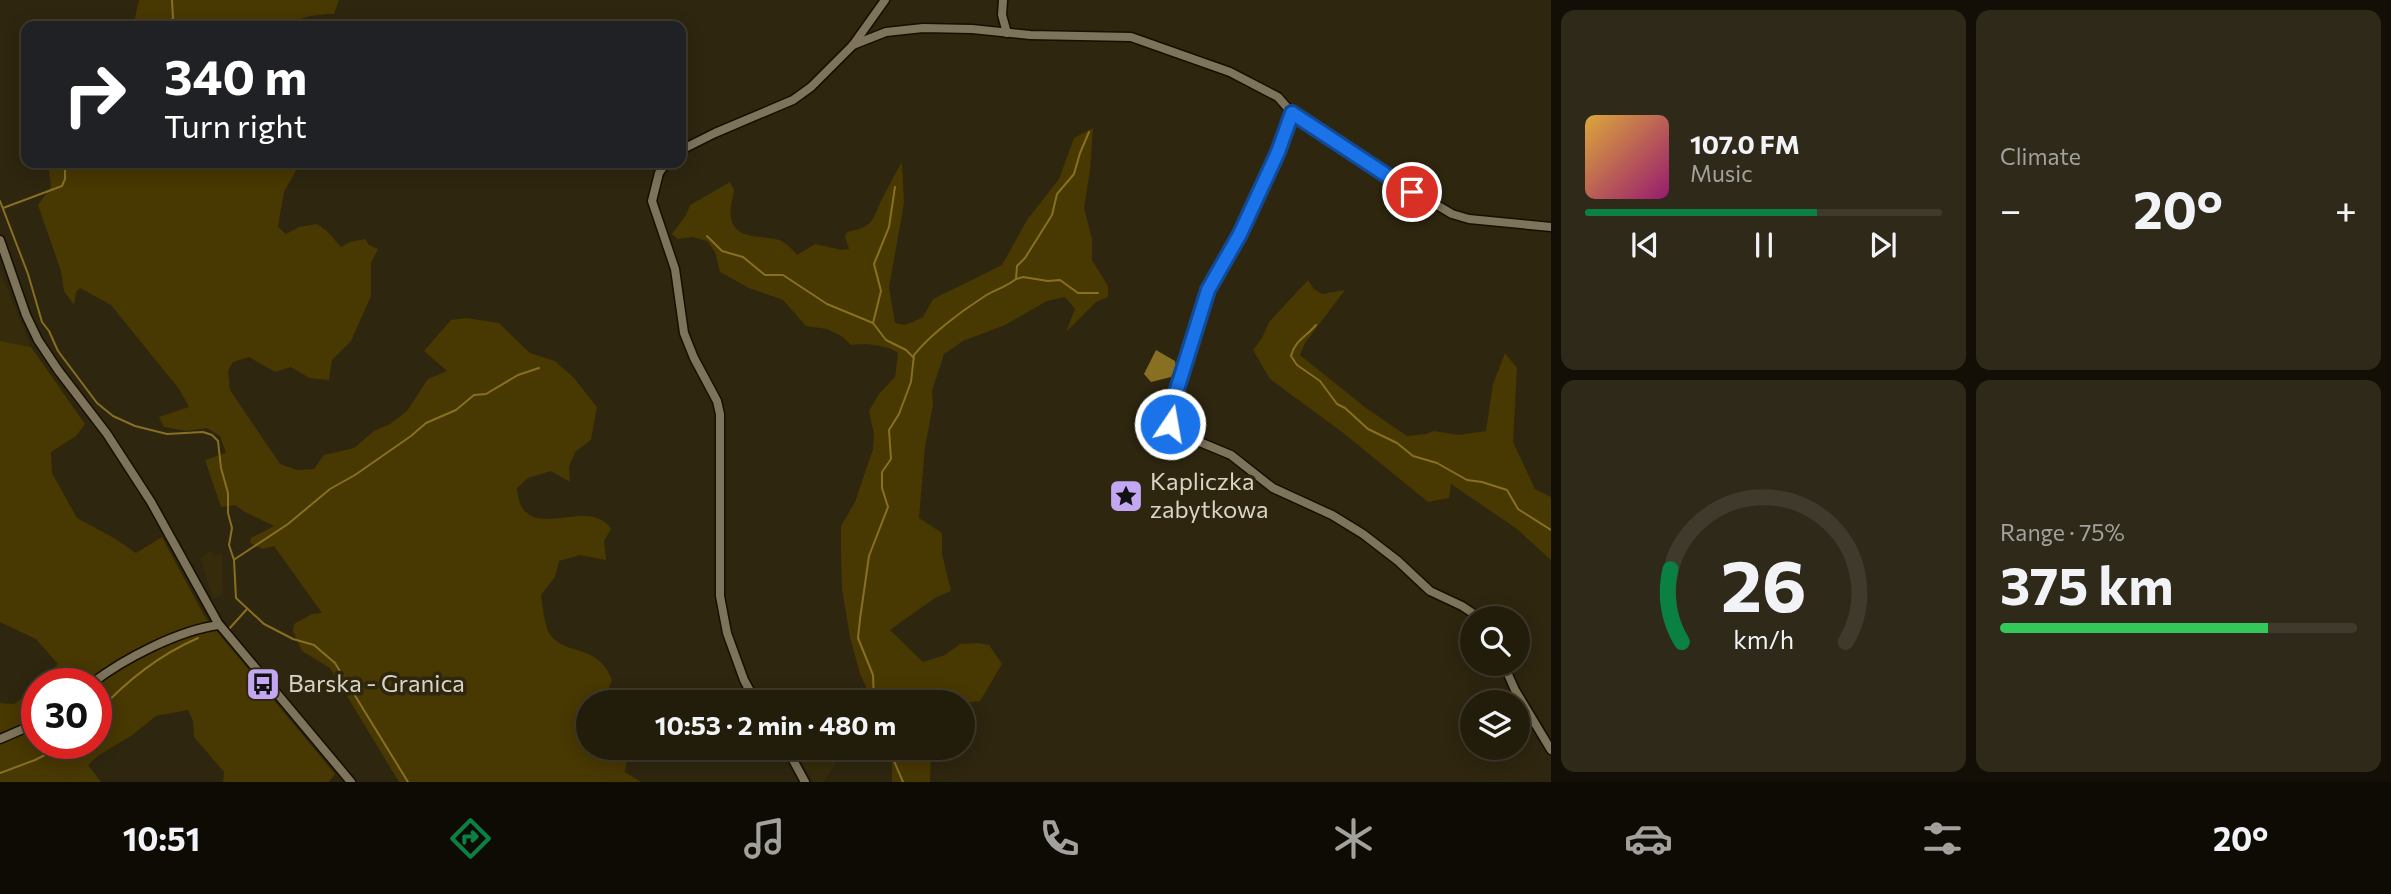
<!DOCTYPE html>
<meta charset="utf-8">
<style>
body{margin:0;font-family:Commissioner,sans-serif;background:#2e2919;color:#f1f3f6;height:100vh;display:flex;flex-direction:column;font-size:26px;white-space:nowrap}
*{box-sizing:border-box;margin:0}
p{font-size:23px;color:#a2a19d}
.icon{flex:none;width:38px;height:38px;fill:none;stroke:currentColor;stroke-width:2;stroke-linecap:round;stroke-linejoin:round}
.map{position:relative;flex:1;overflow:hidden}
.details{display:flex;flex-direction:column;gap:10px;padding:10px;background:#130f06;width:840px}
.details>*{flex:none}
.top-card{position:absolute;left:21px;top:21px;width:665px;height:147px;border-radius:14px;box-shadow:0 4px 18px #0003,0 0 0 2px #3f3a2c;background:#202124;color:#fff;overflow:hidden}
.fabs{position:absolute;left:1460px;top:606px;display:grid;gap:14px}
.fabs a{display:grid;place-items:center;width:70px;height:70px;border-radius:50%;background:#221c0b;box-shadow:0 4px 18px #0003,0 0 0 2px #3f3a2c;font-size:35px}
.speed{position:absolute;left:21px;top:668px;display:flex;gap:14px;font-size:35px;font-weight:700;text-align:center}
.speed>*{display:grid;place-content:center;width:91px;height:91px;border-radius:50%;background:#221c0b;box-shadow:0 4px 18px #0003,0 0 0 2px #3f3a2c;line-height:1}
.speed .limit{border:10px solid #d22;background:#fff;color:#111}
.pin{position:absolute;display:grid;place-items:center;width:60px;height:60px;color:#fff;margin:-30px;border:4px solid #fff;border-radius:50%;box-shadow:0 2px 7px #0007}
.me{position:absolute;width:77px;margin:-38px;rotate:12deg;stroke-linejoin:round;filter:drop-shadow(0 0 5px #0008)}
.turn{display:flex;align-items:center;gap:24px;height:147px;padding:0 28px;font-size:32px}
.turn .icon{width:91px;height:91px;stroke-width:2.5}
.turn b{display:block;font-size:49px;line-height:60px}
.big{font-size:52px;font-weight:700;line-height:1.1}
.details .card{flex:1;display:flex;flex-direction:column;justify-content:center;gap:10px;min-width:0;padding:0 24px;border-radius:14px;background:#2e2919}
.details .dial{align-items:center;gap:0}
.dial svg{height:182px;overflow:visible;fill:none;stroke:#3f3a2c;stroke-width:7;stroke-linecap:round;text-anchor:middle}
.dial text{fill:#f1f3f6;stroke:none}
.song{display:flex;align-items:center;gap:21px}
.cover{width:84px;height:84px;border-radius:10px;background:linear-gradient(135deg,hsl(40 70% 55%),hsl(320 70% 35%))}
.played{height:7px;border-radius:4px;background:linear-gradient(90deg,#0b8043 65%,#3f3a2c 65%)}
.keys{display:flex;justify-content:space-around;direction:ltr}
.heat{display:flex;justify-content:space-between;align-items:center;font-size:38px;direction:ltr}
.charge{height:10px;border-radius:5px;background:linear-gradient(90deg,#34c759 75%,#3f3a2c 0)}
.details .tiles{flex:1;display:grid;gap:10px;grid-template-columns:repeat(2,1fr)}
.trip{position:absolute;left:576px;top:690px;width:399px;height:70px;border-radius:35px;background:#221c0b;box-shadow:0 4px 18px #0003,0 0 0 2px #3f3a2c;font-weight:700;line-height:70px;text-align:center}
.tabs{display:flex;height:112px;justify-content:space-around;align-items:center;background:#0e0b04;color:#a2a19d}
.tabs .icon{width:49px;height:49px}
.tabs .on{color:#0b8043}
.tabs b{font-size:32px;color:#f1f3f6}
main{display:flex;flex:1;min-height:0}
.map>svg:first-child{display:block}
.built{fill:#362c0c}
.green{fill:#483802}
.water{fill:#887023}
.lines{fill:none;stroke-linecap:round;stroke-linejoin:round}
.stream{stroke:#887023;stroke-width:2}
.minor-casing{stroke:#160f00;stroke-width:11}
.minor{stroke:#7d745b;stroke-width:8}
.route-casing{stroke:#114b97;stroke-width:18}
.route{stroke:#1a73e8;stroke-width:12}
.labels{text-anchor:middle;stroke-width:7;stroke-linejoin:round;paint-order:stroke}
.poi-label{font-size:24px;fill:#d8d4c6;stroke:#2e260f;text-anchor:start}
</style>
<main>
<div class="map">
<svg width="1551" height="782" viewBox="0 0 1551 782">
<rect width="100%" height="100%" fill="#2e260f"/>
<g class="built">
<polygon points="2,276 31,347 0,341 0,277"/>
<polygon points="211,550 214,556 222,553 223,595 213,599 200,558"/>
<polygon points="791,747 847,747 823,782 814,782"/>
</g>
<g class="green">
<path d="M139,0H339L334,14C318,14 300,16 288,26H133Z"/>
<path d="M1093,128L1090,170L1084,208L1092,239V260L1108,286V297L1096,302L1066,332L1075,309L1065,297L1047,301L1005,325L963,341L944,354L932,391L933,405L925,447L919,518L942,533V554L951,591L935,598L890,630L923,662L945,655L960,644L977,643L989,645L1002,664L980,701L963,703L945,699L943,702H873L860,674L850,637L842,589L841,553V526L855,502L873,449L874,434L869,411L879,394L895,377L898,353C887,345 864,343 851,345L843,337L827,329L806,326L783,300L749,288L720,272L715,252L707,241L692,237L678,239L672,234L686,215L690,205L730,182L734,190C733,198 729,210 731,218C736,242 762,234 779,240C787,243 792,249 797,255L815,244L842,250L849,249L845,236L847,232C877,226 871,220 883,197C889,185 895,174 902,162L904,203L889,287L895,323L904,325L913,322L923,317L933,299L1002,265L1027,220L1059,179L1074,138Z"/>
<path d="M48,163H300L284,192L278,227L286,234L299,227L317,224L327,231L341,247L350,242L365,239L369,245L378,249L371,263V296L351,341L332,360L329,380L309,378L291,367L275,372L249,357L233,362L228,371L230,390L280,464L297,470L314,469L324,455L354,448L374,431L390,424L407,411L428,379L447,371L424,351L451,320L467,318L499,323L530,353L555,361L574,378L597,407L591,440L575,452L569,467L570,482L551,471L528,478L517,488C521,544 576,503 603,521C607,523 609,526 611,529L604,541L606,560L580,555L559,561L555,577L541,595C543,606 544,623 549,633C564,657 598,642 612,680L606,697L596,702H588V747H620L627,759L625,772L641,782H399L330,668L302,651L293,631L294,624L312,614L322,613L274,546L263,549L250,543L251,538L274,526L245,512L235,505L221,507L205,460L226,453L220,436L207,428L186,431L164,427L159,417L189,407L179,389L111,305L80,288L76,292L74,305L64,291L61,271L38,205L51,187Z"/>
<polygon points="1308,280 1314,289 1322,294 1345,290 1305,343 1300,355 1366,408 1407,436 1426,434 1434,431 1459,435 1486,431 1493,384 1505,353 1517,368 1513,442 1535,489 1551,497 1551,560 1517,529 1451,484 1449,498 1428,502 1342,432 1270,379 1253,350 1262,338 1269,322"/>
<polygon points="0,341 31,347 85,424 76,436 51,452 52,473 77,518 114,538 136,553 162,537 205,617 335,774 329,782 223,782 224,772 194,737 193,721 188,710 156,716 131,736 99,755 88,765 101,782 0,782 0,703 14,704 37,687 37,744 96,744 96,684 39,684 58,664 36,639 0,622"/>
<polygon points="888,747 931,747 930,782 892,782 892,760"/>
</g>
<polygon class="water" points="1156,350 1175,361 1176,366 1171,377 1151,382 1144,374"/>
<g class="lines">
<g class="stream">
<polyline points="169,26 173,18 172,0"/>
<polyline points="0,201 28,274 42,322 49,331 58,351 97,403 113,416 135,426 167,434 203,432 212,435 218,441 221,468 228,493 228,513 232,528 229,545 234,560 236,598 264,624 293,639 314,645 335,663 408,782"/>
<polyline points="3,208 62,186 65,179 65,163"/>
<polyline points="707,236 722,251 743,257 765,275 783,275 827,304 873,323 886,340 906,350 914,358"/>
<polyline points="1016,279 1023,277 1048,281 1060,280 1078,293 1098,293"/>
<polyline points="873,323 881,291 874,264 889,227 895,187"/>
<path d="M1316,325C1306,337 1295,340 1291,356L1297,365L1320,381L1337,404L1345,408L1368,429L1397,443L1413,456L1437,463L1467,480L1482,482L1507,490L1518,509L1551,530"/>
<polyline points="235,559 288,524 330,489 355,475 411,436 426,423 456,410 474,395 486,394 518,375 539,368"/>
<polyline points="229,629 247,609"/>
<path d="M874,702L873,675L858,638L860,619L869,556L888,507L882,488V472L891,459L889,430L899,414L911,382L914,355C930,335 960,312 982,298C993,290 1005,288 1016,279L1017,266L1025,258L1052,215L1057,194L1074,174L1080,153L1089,132"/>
<path d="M96,714C125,682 159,655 198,638"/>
<polyline points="888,747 903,782"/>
<polyline points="0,773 35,760 67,744"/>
</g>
<g class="minor-casing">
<g id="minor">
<polyline points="1003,0 1002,15 1007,33"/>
<polyline points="853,45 886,32 923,28 972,29 1030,35 1131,37 1230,72 1278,97 1292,113 1354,156 1452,214 1469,219 1551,227"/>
<polyline points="1292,113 1277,152 1239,235 1208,290 1174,399 1170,424 1178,433 1231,455 1273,488 1332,515 1363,534 1398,561 1430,591 1462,606 1480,618"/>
<polyline points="681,150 715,133 793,100 811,87 853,45 885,0"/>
<polyline points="666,163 659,173 652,201 675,269 684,333 694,358 717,401 720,414 720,596 727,633 744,680 756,702"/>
<polyline points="0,240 26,315 38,340 58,370 107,434 151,502 218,623 351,782"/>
<polyline points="1503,663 1515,690 1551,750"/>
<path d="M91,684C123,659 179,630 219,625"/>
<polyline points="0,739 37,723"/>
<polyline points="786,747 805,782"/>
</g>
</g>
<use href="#minor" class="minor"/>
</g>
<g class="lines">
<g class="route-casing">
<polyline id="route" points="1170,424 1174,399 1208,290 1240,234 1278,152 1292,113 1412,192"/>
</g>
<use href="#route" class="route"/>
</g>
<defs>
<g id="sight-square" transform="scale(1.75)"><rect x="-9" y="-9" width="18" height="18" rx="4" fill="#c3a7f2" stroke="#2e260f"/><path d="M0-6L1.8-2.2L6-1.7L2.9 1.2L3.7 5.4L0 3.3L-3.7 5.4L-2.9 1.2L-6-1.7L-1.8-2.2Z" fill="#111"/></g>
<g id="bus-square" transform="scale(1.75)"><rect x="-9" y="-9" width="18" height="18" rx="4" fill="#c3a7f2" stroke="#2e260f"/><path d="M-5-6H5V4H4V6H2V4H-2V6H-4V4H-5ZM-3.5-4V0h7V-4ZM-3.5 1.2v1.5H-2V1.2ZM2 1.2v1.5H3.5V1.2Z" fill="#111"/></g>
</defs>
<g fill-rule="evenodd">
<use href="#sight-square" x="1126" y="496"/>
<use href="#bus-square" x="263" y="684"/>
</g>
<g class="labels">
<g class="poi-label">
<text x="1150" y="490">Kapliczka<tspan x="1150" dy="28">zabytkowa</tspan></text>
<text x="288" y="692">Barska - Granica</text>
</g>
</g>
</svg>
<div class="fabs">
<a><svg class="icon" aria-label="search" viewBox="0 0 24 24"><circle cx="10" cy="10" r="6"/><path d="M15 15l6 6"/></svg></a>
<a><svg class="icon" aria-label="layers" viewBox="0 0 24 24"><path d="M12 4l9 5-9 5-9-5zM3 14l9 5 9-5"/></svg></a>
</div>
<div class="speed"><div class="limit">30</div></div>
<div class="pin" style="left:1412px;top:192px;background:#d93025"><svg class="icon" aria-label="arrive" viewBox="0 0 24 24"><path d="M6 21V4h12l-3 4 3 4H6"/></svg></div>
<svg class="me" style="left:1170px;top:424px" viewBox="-20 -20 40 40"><circle r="17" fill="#1a73e8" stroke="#fff" stroke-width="3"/><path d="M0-11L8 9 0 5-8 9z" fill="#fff"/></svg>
<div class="trip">10:53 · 2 min · 480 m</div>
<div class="top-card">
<div class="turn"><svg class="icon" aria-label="right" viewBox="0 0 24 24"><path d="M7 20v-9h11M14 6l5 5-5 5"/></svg><div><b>340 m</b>Turn right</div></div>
</div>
</div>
<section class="details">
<div class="tiles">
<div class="card">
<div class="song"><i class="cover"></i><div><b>107.0 FM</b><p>Music</p></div></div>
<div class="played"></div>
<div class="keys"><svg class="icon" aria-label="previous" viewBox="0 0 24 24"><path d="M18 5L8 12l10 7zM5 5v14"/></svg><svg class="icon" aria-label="pause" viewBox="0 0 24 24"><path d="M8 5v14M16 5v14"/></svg><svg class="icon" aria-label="next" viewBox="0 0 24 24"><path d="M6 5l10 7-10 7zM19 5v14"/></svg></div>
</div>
<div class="card"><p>Climate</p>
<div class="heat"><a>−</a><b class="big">20°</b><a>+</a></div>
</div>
<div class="card dial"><svg viewBox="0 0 100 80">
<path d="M14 69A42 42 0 1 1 86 69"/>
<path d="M14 69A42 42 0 0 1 9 37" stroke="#0b8043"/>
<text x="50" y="56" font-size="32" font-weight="700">26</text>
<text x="50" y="72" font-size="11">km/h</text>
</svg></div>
<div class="card"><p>Range · 75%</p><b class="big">375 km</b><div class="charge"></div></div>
</div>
</section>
</main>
<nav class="tabs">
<b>10:51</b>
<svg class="icon on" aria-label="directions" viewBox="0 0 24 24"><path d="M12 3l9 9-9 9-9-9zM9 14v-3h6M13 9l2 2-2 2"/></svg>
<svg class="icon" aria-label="music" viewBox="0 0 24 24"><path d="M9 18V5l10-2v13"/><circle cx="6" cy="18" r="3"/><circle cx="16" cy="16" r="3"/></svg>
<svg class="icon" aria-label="phone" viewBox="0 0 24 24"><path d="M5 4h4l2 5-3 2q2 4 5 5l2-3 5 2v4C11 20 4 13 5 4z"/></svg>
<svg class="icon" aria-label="climate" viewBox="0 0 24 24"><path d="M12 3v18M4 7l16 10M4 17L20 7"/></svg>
<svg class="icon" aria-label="car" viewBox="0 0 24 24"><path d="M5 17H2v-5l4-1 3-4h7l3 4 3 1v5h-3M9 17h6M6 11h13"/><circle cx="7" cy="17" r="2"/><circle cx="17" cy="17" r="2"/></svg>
<svg class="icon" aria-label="filters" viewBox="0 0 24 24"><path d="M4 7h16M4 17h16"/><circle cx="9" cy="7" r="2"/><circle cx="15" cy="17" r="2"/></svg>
<b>20°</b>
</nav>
